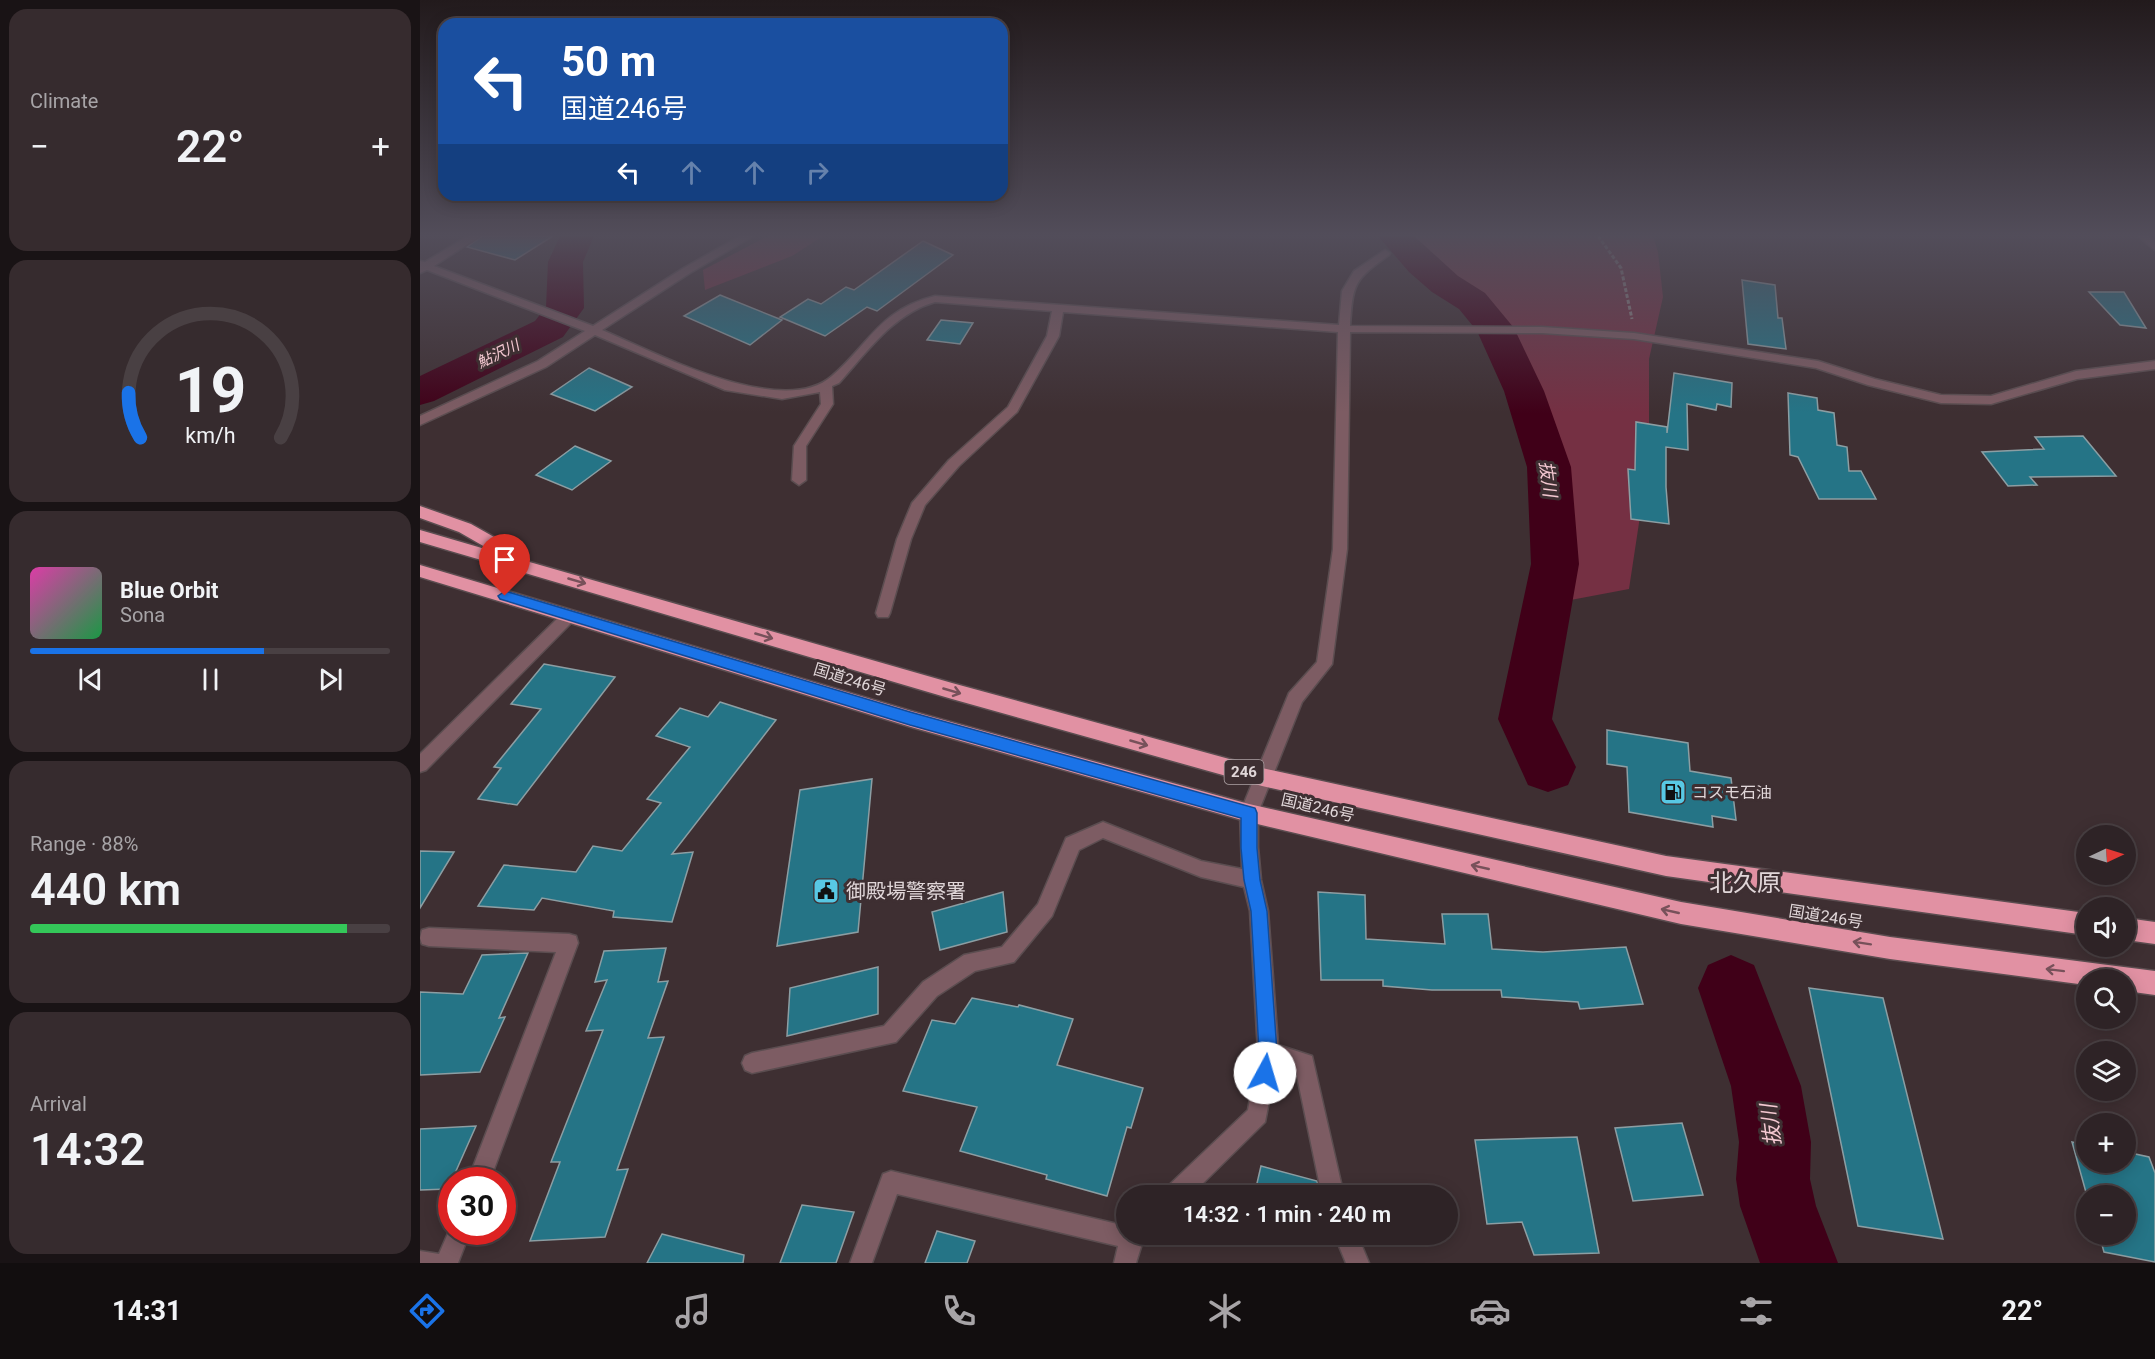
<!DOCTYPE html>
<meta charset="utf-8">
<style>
body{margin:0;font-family:Roboto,"Noto Sans JP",sans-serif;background:#362b2e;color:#f1f3f6;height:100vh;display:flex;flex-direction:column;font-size:22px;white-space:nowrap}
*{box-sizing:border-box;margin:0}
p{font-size:20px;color:#a7a4a7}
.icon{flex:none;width:33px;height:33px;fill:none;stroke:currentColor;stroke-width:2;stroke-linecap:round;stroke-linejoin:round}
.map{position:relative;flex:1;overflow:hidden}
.details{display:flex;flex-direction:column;gap:9px;padding:9px;background:#191315;width:420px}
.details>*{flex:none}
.guide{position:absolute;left:18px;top:18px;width:570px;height:183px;border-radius:18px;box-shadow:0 3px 15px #0003,0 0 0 2px #494043;background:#1a4fa0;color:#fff;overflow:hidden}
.needle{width:39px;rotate:86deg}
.controls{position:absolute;left:1656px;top:825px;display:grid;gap:12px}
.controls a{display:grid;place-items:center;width:60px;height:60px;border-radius:50%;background:#2e2326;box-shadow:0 3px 15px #0003,0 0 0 2px #494043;font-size:30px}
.speed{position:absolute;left:18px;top:1167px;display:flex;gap:12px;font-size:30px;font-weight:700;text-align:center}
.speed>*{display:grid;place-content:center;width:78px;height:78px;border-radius:50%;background:#2e2326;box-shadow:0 3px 15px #0003,0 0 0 2px #494043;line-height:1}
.speed .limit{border:9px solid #d22;background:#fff;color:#111}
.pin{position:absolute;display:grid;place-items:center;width:51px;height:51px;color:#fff;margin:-62px -26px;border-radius:50% 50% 50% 0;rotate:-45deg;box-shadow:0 0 6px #0007}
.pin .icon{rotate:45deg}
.me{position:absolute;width:66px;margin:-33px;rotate:6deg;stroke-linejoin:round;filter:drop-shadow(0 0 4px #0008)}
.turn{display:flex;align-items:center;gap:21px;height:126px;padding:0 24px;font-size:27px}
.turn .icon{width:78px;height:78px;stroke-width:2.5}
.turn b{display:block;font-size:42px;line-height:51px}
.lanes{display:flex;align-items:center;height:57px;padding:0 24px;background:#0003;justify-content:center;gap:30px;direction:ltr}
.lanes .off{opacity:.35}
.big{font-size:45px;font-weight:600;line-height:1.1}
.details .widget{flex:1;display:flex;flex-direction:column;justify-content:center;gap:9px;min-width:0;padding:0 21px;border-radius:18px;background:#362b2e}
.details .dial{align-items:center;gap:0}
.dial svg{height:156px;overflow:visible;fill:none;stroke:#494043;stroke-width:7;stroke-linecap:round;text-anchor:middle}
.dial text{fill:#f1f3f6;stroke:none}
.song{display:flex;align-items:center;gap:18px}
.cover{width:72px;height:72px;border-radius:9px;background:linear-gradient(135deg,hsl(320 70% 55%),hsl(140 70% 35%))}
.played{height:6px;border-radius:3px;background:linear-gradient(90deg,#1a73e8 65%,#494043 65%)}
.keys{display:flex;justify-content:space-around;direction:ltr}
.heat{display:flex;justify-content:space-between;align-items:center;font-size:33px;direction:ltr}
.charge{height:9px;border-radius:4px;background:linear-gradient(90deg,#34c759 88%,#494043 0)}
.trip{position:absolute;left:696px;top:1185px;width:342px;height:60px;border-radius:30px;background:#2e2326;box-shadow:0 3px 15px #0003,0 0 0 2px #494043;font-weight:600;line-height:60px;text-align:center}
.menu{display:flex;height:96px;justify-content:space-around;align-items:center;background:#120e0f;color:#a7a4a7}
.menu .icon{width:42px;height:42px}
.menu .selected{color:#1a73e8}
.menu b{font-size:27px;color:#f1f3f6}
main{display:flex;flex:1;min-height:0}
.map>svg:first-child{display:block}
.green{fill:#753043}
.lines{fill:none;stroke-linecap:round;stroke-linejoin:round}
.river{fill:#400018;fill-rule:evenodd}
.building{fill:#257486;stroke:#8c9ea3;stroke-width:1.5}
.minor-casing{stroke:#5b4d50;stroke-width:3}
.highway-casing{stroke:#5b4d50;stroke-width:3}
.path{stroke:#938789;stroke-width:3;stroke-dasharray:4 2;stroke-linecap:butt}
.minor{fill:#7d5c63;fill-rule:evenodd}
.highway{fill:#e191a3;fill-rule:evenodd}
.oneway{stroke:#77515a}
.route{fill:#1a73e8;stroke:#114b97;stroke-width:1.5}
.labels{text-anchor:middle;stroke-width:6;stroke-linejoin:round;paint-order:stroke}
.far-water-label{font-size:15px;font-style:italic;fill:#f4c8d1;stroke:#3e2f32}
.shield{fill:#3e2f32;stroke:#afa4a6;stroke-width:1.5}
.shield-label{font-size:15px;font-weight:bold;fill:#e0d6d8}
.street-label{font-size:16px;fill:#e0d6d8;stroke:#3e2f32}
.poi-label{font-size:16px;fill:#e0d6d8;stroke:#3e2f32;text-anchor:start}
.water-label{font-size:18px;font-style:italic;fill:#f4c8d1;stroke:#3e2f32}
.near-poi-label{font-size:20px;fill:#e0d6d8;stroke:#3e2f32;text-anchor:start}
.near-water-label{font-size:21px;font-style:italic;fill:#f4c8d1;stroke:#3e2f32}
.near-quarter-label{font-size:24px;fill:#e0d6d8;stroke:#3e2f32}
</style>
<main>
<section class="details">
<div class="widget"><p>Climate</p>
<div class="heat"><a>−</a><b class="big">22°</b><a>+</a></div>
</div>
<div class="widget dial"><svg viewBox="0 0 100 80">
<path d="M14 69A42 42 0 1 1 86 69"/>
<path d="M14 69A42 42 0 0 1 8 46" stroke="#1a73e8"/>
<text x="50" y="56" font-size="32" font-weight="700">19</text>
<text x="50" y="72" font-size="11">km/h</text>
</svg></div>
<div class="widget">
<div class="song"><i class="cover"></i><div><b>Blue Orbit</b><p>Sona</p></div></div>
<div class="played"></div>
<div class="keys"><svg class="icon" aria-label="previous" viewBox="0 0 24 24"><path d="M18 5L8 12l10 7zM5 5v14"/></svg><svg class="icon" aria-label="pause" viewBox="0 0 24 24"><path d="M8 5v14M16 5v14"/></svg><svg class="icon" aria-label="next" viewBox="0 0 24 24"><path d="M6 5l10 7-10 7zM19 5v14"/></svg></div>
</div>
<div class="widget"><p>Range · 88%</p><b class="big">440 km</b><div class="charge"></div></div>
<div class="widget"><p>Arrival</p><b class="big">14:32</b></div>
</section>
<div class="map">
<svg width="1735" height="1263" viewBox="0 0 1735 1263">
<rect width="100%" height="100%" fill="#3e2f32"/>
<g class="green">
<polygon points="348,236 403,236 372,256 285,290 283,270"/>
<polygon points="991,236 1233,236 1238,252 1243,297 1229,359 1229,457 1209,589 1140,602 1136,440 1044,309 997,250"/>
</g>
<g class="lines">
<g class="river">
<polygon points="140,236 174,236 163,262 164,308 143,337 14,401 0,405 0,376 115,321 126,307 128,262"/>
<polygon points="958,236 994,236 1038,276 1065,293 1094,328 1124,391 1151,467 1159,564 1132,719 1156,767 1148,785 1128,792 1108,785 1078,719 1111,564 1107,467 1084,391 1057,331 1039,309 1012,292 989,272"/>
<polygon points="1311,955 1334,965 1381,1086 1391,1142 1390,1179 1396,1206 1418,1263 1340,1263 1320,1206 1316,1179 1319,1142 1311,1086 1278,988 1288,965"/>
</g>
</g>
<g class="building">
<polygon points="62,236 133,236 95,260 47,247"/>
<polygon points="503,241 533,255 457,311 447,307 405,336 360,317 388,299 401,304 426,287 434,290"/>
<polygon points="1322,280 1355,285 1358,318 1362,318 1366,349 1328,344"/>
<polygon points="1669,292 1704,292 1726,328 1700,325"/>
<polygon points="300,295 362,320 330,345 264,316"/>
<polygon points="521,320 553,323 540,344 507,340"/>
<polygon points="169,368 212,387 175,411 131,394"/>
<polygon points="1254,373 1312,383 1311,407 1297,404 1296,410 1267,404 1268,450 1246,447 1246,487 1249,524 1211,519 1208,469 1215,470 1216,422 1247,427 1247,433"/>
<polygon points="1368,393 1397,398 1398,410 1414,413 1417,445 1427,447 1429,471 1441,471 1456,499 1399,499 1378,457 1370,455"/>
<polygon points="1663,436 1696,476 1610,477 1617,485 1588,486 1562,452 1624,449 1615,437"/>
<polygon points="155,446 191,461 152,490 116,475"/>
<polygon points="124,664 195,677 97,805 58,799 81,768 74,767 121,709 91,704"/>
<polygon points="300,702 356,720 252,854 273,852 252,922 193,917 194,911 122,898 114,910 58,906 84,865 156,872 173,846 202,851 241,803 227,799 270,747 236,736 260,708 288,717"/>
<polygon points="1187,730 1268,743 1270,771 1311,778 1316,820 1292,816 1293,827 1209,812 1207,767 1187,764"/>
<polygon points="452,779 438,932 357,946 380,790"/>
<polygon points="0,851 34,852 0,908"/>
<polygon points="583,892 587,932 520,950 512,912"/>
<polygon points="898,892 945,895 946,939 1025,944 1022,914 1068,914 1072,949 1123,952 1206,947 1223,1004 1160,1009 1158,1002 1082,997 1081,990 1012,990 963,986 963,980 901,980"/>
<polygon points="246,948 238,982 248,981 228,1038 244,1037 197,1170 208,1169 185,1237 110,1241 140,1162 131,1162 183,1030 166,1031 187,980 175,982 184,951"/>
<polygon points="108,953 79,1018 85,1017 60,1072 0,1075 0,992 43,994 62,955"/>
<polygon points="458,967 458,1014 367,1036 370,988"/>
<polygon points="1389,988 1463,998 1523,1239 1438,1226"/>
<polygon points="552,998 598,1007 599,1005 653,1019 637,1065 723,1088 711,1128 707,1127 687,1196 626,1179 627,1175 540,1151 557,1107 483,1091 512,1020 535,1024"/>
<polygon points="1262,1123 1283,1195 1213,1201 1195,1128"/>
<polygon points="56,1126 28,1189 0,1190 0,1129"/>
<polygon points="1157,1137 1179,1253 1114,1255 1102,1222 1067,1224 1055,1140"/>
<polygon points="1652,1142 1666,1145 1666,1162 1706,1162 1706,1152 1729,1157 1735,1173 1735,1262 1684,1252 1679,1234 1706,1234 1706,1196 1667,1196"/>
<polygon points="841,1166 897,1181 900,1196 834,1196"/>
<polygon points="382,1205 434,1212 416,1263 360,1263"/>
<polygon points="517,1231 555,1241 547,1263 505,1263"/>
<polygon points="242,1234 324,1255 323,1263 227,1263"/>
</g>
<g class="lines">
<g class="minor-casing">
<g id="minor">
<path d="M48,236H60L14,266L173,326L262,269L320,236H333L270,273L182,330C234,352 362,420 412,376C451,342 459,310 515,296L919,325L922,291L934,271L965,250L970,253L969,255C934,280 933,283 930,326L1122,327L1214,333L1398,361L1455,379L1521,395L1571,396L1656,371L1735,361V369L1657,379L1571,404L1521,403L1448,385L1396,368L1214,339L1122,333L930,332L927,549L912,664L882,702L838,813V847L841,880L848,911L858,1045L892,1056L924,1196H902L876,1071L856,1065L845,1122L770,1196H743L746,1188L828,1110L838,1052L830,911L824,887L781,877L683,838L659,850L632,916L594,962L555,971L517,996L476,1042L332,1073L325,1070L322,1063L325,1056L332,1053L464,1026L503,982L544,955L582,947L618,904L646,838L683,822L781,861L822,869L820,813L869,693L897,662L913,549L918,332L643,312L639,336L597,412L539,466L505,505L491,539L470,613L468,617H458L456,613L477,539L492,503L529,460L588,407L627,336L632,311L515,302C473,314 448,351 419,383L412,386L413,404L386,446V480L379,485L372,480L374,446L401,404L400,392L362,399L305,390L175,335L126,367L0,425V416L118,361L165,331L7,270L0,273V261L5,262Z"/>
<polygon points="1718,236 1729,236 1735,242 1735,250"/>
<polygon points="149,610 154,612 156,616 154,620 6,770 0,772 0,754 144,612"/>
<polygon points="9,928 149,934 156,936 158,943 70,1180 48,1180 136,952 9,946 2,944 0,938 2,930"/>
<polygon points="471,1171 706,1226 706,1234 725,1234 716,1263 694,1263 698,1246 477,1194 452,1263 430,1263 463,1174"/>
<polygon points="32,1224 32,1232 50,1232 38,1263 0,1263 0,1251 19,1254"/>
<polygon points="914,1234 937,1234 949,1263 926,1263"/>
</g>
</g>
<g class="highway-casing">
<g id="highway">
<polygon points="0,506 51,524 99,551 101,555 99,559 532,683 842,768 1246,856 1666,913 1666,935 1246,876 842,786 532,699 0,542 0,530 72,551 39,532 0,518"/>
<polygon points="0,565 491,711 829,804 1261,902 1470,937 1735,971 1735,995 1706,991 1706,980 1666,980 1666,985 1470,959 1261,924 829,822 491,727 0,577"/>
<polygon points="1706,918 1735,922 1735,944 1706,940"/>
</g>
</g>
<polyline class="path" points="1178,236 1201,268 1212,319"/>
<use href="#minor" class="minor"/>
<use href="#highway" class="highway"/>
</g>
<defs><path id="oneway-shaft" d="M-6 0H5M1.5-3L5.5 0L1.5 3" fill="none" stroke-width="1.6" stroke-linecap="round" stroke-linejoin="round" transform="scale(1.5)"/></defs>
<g class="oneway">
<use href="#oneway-shaft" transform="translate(157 581) rotate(16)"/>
<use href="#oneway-shaft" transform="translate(344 636) rotate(16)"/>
<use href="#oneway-shaft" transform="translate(532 691) rotate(16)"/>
<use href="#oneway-shaft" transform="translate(719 743) rotate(16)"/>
<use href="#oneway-shaft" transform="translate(1060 867) rotate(-167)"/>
<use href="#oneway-shaft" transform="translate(1250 911) rotate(-167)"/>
<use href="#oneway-shaft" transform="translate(1442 943) rotate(-171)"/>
<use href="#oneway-shaft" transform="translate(1635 970) rotate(-173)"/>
</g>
<linearGradient id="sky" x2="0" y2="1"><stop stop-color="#221a1c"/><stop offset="0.57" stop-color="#524d5a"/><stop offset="1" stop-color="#524d5a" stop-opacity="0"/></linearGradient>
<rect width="1735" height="413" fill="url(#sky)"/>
<polygon class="route" points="85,591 490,712 835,808 837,813 837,848 840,880 847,911 857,1052 851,1080 845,1082 838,1080 835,1073 839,1052 831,911 824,880 821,848 821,818 490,725 80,599 78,596"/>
<defs>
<g id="fuel-square" transform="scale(1.35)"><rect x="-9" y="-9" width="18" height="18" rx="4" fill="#58c8e4" stroke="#3e2f32"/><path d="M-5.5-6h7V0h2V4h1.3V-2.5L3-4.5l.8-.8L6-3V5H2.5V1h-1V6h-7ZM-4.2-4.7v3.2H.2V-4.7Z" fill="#111"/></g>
<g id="civic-square" transform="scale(1.35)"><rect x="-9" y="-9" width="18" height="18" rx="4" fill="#58c8e4" stroke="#3e2f32"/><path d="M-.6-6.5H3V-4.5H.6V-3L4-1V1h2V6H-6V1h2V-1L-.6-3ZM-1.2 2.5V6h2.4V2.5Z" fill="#111"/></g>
</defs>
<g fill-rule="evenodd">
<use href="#fuel-square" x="1253" y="792"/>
<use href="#civic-square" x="406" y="891"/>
</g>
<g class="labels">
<g class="far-water-label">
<text transform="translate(78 354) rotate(-26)" y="5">鮎沢川</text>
</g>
<rect class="shield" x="804.5" y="760" width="39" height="24" rx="4.5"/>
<g class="shield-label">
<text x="824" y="777">246</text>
</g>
<g class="street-label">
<text transform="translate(430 679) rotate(17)" y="6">国道246号</text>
<text transform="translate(898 807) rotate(13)" y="6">国道246号</text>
<text transform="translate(1406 916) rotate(9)" y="6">国道246号</text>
</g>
<g class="poi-label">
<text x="1272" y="798">コスモ石油</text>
</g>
<g class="water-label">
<text transform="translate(1128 479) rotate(83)" y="6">抜川</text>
</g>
<g class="near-poi-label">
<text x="426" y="898">御殿場警察署</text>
</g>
<g class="near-water-label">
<text transform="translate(1351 1125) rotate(-97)" y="7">抜川</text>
</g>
<g class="near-quarter-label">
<text x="1325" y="891">北久原</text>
</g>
</g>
</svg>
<div class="controls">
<a><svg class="needle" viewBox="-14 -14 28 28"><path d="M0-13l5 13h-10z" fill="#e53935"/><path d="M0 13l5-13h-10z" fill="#a7a4a7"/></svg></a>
<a><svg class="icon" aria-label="sound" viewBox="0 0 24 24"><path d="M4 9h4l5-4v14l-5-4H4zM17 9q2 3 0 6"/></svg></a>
<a><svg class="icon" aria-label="search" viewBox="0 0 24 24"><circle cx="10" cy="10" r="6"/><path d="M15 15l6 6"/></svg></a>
<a><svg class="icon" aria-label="layers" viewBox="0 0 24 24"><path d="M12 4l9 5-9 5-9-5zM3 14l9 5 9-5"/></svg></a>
<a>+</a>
<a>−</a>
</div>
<div class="speed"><div class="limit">30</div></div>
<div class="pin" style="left:85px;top:596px;background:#d93025"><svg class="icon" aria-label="arrive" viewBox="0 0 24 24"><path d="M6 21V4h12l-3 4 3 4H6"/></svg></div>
<svg class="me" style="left:845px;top:1073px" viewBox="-20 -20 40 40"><circle r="19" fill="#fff"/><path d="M0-13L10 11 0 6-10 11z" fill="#1a73e8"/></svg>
<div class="trip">14:32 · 1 min · 240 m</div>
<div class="guide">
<div class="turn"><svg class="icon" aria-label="left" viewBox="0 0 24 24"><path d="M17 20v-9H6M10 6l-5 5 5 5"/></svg><div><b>50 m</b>国道246号</div></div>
<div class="lanes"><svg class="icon" aria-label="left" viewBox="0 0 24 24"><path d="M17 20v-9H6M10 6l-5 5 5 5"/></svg><svg class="icon off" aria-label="ahead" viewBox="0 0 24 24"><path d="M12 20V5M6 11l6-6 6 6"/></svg><svg class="icon off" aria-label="ahead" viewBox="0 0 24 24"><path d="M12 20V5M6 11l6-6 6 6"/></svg><svg class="icon off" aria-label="right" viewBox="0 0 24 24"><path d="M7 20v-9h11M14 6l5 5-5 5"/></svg></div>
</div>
</div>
</main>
<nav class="menu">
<b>14:31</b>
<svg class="icon selected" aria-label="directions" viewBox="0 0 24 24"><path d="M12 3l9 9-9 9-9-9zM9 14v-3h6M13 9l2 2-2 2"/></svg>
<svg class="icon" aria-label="music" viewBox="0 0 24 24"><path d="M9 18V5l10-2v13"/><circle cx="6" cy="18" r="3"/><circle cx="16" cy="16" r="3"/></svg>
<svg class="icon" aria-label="phone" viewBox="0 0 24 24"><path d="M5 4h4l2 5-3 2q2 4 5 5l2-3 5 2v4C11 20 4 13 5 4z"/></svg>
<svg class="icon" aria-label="climate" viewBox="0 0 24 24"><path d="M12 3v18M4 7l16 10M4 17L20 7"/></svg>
<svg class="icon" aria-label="car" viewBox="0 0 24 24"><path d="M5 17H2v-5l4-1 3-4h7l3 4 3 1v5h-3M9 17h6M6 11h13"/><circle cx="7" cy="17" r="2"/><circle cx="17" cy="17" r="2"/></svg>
<svg class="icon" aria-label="filters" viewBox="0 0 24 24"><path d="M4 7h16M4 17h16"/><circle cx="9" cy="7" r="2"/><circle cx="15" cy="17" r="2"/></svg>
<b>22°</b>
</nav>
